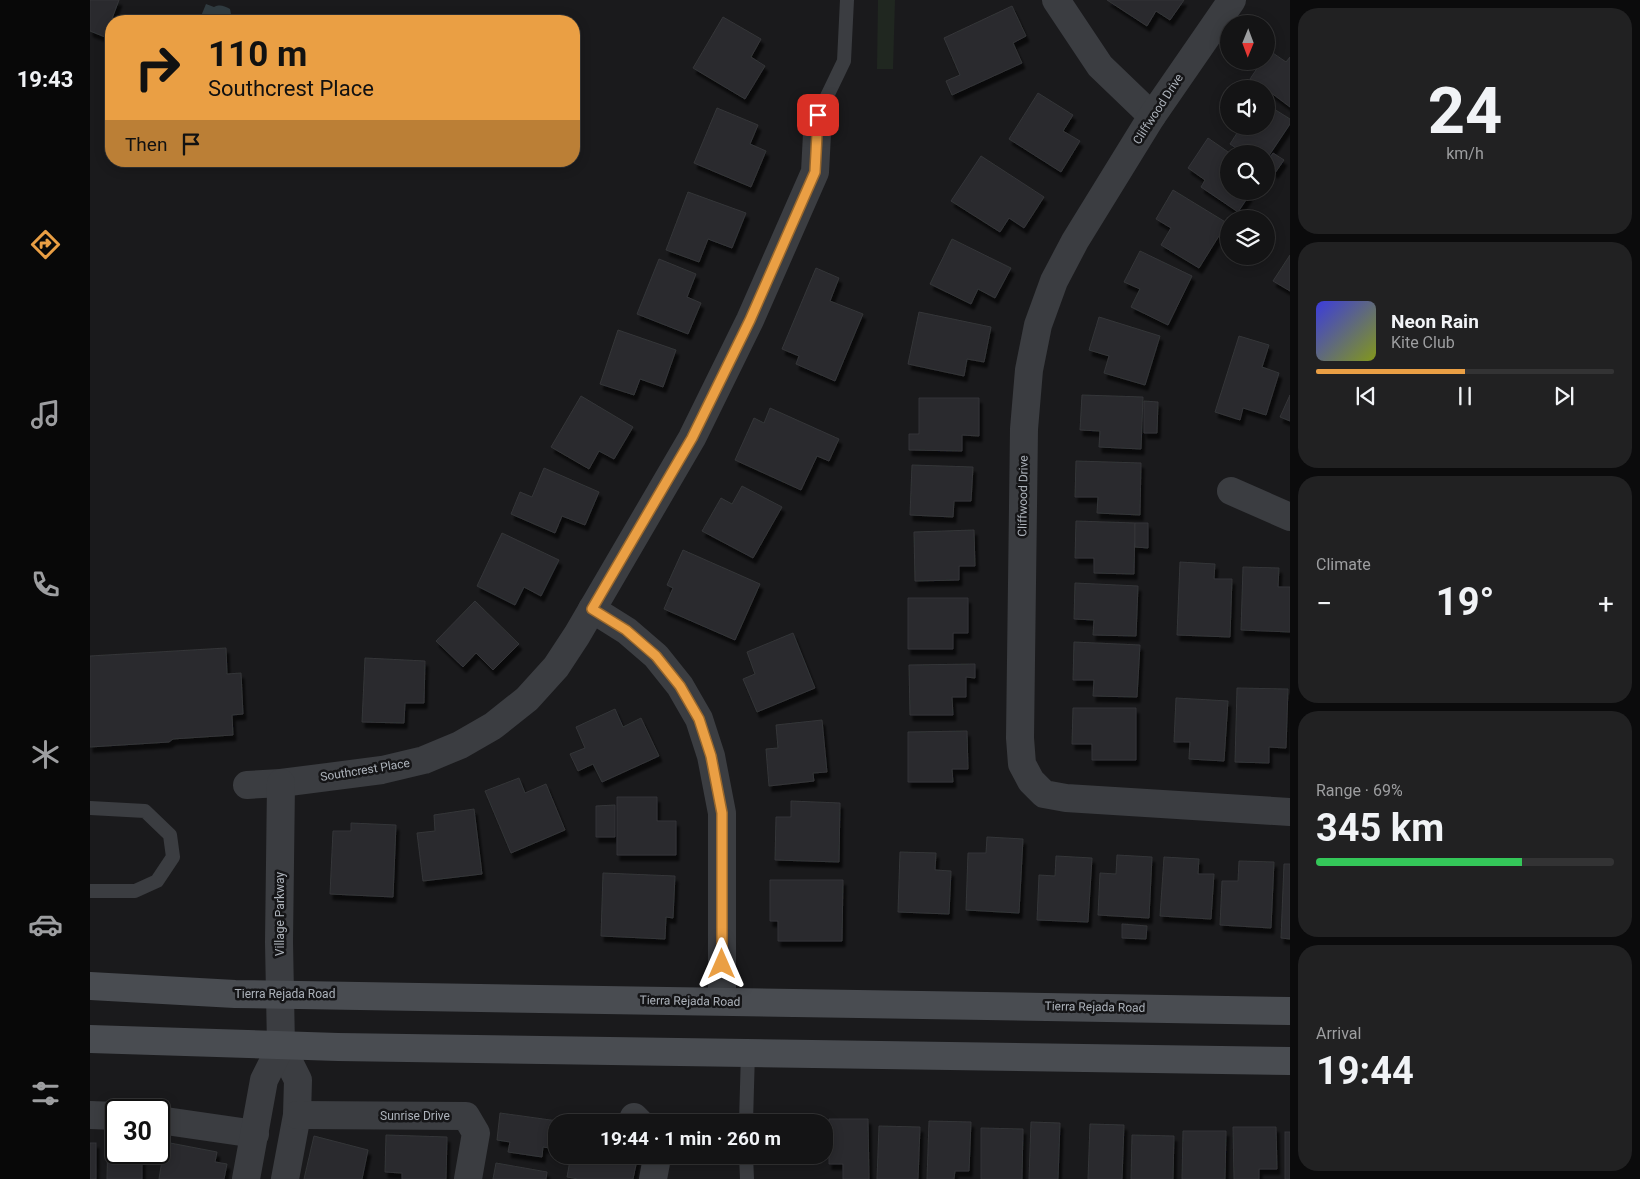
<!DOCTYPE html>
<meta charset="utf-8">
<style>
body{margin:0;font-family:Roboto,sans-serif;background:#212122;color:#f1f3f6;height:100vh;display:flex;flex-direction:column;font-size:19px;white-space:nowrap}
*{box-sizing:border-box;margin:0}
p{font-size:16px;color:#9d9ea0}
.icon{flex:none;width:28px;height:28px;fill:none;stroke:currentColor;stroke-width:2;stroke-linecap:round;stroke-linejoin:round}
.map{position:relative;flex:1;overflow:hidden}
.drawer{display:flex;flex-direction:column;gap:8px;padding:8px;background:#0b0b0c;width:350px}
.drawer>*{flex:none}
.banner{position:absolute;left:15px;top:15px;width:475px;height:152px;border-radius:20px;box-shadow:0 2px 12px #0003,0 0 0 1px #333334;background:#ea9f44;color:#111;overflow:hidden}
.needle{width:32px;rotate:181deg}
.fabs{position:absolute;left:1130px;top:15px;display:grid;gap:10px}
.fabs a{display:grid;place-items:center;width:55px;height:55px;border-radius:50%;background:#141415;box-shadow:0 2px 12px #0003,0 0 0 1px #333334;font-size:25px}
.speed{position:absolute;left:15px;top:1099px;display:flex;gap:10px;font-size:25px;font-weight:700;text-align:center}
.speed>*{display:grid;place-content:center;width:65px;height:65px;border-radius:50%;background:#141415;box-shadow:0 2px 12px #0003,0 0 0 1px #333334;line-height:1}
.speed .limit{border:2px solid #111;border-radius:8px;background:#fff;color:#111}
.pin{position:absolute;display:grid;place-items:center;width:42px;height:42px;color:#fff;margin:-21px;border-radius:10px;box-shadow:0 2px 8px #0006}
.me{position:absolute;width:55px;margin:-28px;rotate:0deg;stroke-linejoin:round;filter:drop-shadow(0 0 4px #0008)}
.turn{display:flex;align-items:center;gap:18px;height:105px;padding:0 20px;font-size:22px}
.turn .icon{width:65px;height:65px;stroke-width:2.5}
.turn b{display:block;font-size:35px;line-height:42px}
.then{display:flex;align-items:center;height:48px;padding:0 20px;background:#0003;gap:10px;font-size:19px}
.big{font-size:38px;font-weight:700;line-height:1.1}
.drawer .tile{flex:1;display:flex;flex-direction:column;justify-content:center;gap:8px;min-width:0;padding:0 18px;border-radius:20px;background:#212122}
.drawer .dial{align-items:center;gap:0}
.dial b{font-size:65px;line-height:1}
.song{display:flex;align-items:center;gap:15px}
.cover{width:60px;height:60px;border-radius:8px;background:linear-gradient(135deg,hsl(240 70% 55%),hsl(70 70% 35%))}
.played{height:5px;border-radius:2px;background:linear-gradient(90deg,#ea9f44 50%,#333334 50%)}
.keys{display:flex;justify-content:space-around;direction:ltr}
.heat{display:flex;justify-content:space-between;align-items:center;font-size:28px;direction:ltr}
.charge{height:8px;border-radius:4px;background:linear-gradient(90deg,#34c759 69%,#333334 0)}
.trip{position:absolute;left:458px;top:1114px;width:285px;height:50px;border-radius:20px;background:#141415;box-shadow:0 2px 12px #0003,0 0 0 1px #333334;font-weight:700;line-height:50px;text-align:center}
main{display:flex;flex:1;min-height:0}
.menu{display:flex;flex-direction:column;width:90px;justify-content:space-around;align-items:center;background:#080808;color:#9d9ea0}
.menu .icon{width:35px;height:35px}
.menu .on{color:#ea9f44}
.menu b{font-size:22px;color:#f1f3f6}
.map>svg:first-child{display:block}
.green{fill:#202720}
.water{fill:#303b40}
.building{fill:#2a2b2d;stroke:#343538;filter:url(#shadow)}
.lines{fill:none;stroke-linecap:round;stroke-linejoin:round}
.lane{stroke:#3b3d41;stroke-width:14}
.street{stroke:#3b3d41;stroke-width:28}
.secondary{stroke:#494c51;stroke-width:28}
.route-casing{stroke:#98672c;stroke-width:12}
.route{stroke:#ea9f44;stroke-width:9}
.labels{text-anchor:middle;stroke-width:5;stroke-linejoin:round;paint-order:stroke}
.street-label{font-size:12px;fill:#adb3bb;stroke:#151517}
</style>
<main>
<nav class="menu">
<b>19:43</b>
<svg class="icon on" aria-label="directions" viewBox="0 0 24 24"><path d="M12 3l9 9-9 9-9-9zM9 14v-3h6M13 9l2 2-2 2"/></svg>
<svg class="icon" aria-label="music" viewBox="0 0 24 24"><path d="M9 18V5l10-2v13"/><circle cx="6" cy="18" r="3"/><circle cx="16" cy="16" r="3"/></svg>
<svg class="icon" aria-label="phone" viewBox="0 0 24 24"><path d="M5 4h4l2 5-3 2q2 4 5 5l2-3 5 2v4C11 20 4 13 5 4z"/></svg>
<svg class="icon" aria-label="climate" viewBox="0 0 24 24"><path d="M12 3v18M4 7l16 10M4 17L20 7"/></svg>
<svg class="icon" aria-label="car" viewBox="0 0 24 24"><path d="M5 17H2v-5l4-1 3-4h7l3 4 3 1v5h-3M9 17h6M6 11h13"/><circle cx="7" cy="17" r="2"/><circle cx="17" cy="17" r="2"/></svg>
<svg class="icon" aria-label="filters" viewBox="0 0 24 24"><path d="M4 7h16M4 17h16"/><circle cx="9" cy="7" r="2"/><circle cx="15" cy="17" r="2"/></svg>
</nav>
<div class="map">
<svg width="1200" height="1179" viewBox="0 0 1200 1179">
<defs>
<filter id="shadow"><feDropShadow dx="3" dy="5.5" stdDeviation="1" flood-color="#0009"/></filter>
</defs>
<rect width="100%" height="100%" fill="#1a1a1c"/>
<polygon class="green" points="788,0 805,0 803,69 787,69"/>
<path class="water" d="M116,4L124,7C130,4 134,6 140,9L141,14L151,18L150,21H109Z"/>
<g class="building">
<polygon points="0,0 29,0 15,37 0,31"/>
<polygon points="1017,0 1094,0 1080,20 1066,11 1057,26"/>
<polygon points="922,6 936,36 923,43 932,63 862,95 856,81 870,75 854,38"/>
<polygon points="633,17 671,39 661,57 675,66 655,99 603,68"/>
<polygon points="1180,51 1196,62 1200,57 1200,107 1176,89 1160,79 1172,61 1176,61 1176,56"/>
<polygon points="948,93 983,115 973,131 990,141 971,172 919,139"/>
<polygon points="1176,104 1200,119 1200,124 1176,160 1176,154 1155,154 1140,144 1149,130 1144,126 1176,126"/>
<polygon points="627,108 668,125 660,144 676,151 661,187 604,163"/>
<polygon points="1118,138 1141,154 1139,154 1139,191 1162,191 1148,212 1111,187 1115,180 1098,168"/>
<polygon points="1183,153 1194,160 1185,173 1176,167 1176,163"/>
<polygon points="891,156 954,197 934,228 919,218 910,232 861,201"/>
<polygon points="1083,190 1137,223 1109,268 1071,245 1081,228 1066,219"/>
<polygon points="598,192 656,213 642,248 618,239 609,262 576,250"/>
<polygon points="862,239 921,268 905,298 888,289 881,304 840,284"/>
<polygon points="1050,251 1102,276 1078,325 1041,307 1050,289 1034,282"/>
<polygon points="1200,255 1200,291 1183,281"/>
<polygon points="569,259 606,274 597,297 611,303 598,334 547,314"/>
<polygon points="726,268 749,278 740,301 773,314 745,381 706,364 709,356 692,349"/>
<polygon points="829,312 901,327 894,362 877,359 874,376 818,364"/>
<polygon points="1009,317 1070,336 1055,385 1014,373 1019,356 999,350"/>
<polygon points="528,330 586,350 573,387 550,379 544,395 510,384"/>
<polygon points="1149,336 1179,345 1172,367 1189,373 1176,415 1153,408 1150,420 1125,412"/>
<polygon points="992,395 1053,397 1051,449 1009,447 1010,431 990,430"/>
<polygon points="1200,395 1200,421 1190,417"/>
<polygon points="491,396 543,427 524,459 509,451 499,469 461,447"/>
<polygon points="829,398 889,398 889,436 872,435 872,451 819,450 819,434 829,434"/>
<polygon points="1054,401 1068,402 1067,433 1054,433"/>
<polygon points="680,408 749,439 739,461 727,456 711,490 645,460 664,418 674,423"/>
<polygon points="986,461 1051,463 1050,515 1007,513 1008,497 985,497"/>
<polygon points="822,465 883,467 881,501 864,501 863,517 820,515"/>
<polygon points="454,468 509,492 495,525 472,516 465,533 421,514 430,492 442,497"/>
<polygon points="652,486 692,507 663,558 612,531 631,498 642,504"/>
<polygon points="986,521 1045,523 1044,574 1004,573 1004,558 985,558"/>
<polygon points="1045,523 1058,523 1058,548 1045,547"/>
<polygon points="884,530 885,566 869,566 869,580 825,581 824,532"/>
<polygon points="412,533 469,560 451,596 434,587 425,605 387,586"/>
<polygon points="593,550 670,584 645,640 574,609 583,588 577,585"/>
<polygon points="1090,562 1125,564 1124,579 1142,579 1140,637 1087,635"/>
<polygon points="1153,567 1189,568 1188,587 1200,587 1200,632 1151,630"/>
<polygon points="985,583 1048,586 1046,636 1003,635 1004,620 984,619"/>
<polygon points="818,598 878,598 878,633 863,633 863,649 818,649"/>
<polygon points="385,601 429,644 403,670 386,653 373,667 346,641"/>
<polygon points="703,633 725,688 667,712 653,679 665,674 657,652"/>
<polygon points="984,642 1050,645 1047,697 1003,696 1004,680 983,680"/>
<polygon points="136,648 137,674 151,673 153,714 142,715 143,735 83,739 79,742 0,747 0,656"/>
<polygon points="275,658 335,661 334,703 315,703 314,723 272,722"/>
<polygon points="885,664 885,678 876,677 876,697 862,697 863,715 820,715 819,665"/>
<polygon points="1147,688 1198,689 1196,748 1179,747 1179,763 1145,762"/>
<polygon points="1086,698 1138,701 1134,761 1099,759 1100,742 1084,742"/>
<polygon points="983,708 1046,708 1046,760 1002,760 1002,744 982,744"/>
<polygon points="525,709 533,727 551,718 569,756 512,782 503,764 488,771 480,754 495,748 486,727"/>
<polygon points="732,720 737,772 723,773 724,781 679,786 676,749 688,748 686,725"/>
<polygon points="877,731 878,769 862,769 863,782 818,782 818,732"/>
<polygon points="429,778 435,793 456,784 475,830 421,853 395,791"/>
<polygon points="527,797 567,797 567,821 586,821 586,855 527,855"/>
<polygon points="701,801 750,803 749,862 685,860 686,817 701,817"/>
<polygon points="525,805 525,837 506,837 506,806"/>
<polygon points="384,809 392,874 333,881 327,833 345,831 344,815"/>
<polygon points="261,823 306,825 303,897 240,894 243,831 261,831"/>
<polygon points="897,837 933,839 929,913 876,910 878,853 896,853"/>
<polygon points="810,852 846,853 845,870 861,871 859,914 808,912"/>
<polygon points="1027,855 1062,857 1059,918 1008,915 1010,873 1026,874"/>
<polygon points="966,856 1002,858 998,922 947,920 949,875 965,876"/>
<polygon points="1074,857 1109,859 1108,874 1124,874 1121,919 1070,916"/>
<polygon points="1149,861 1184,862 1181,928 1130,925 1132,881 1148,881"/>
<polygon points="1194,864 1200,864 1200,939 1191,938"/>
<polygon points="513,873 585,876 583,918 576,917 575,939 511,936"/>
<polygon points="680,880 753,880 752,941 688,941 688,921 680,921"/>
<polygon points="1032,924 1057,926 1056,939 1032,938"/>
<polygon points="410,1113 475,1122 466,1122 466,1149 453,1147 452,1157 418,1152 420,1142 407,1140"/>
<polygon points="739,1119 778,1119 779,1179 753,1179 753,1164 739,1164"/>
<polygon points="839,1121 881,1122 879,1171 865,1171 864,1179 837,1179"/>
<polygon points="941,1122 970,1123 968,1179 939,1179"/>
<polygon points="1000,1124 1034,1125 1032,1179 998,1179"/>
<polygon points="789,1126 830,1127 828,1179 787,1179"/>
<polygon points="1143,1127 1186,1127 1187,1169 1169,1169 1169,1179 1144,1179"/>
<polygon points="891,1128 933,1129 932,1179 891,1179"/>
<polygon points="1093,1131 1136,1131 1135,1179 1092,1179"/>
<rect x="1195" y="1132" width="5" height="47"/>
<polygon points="296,1135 357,1137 356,1179 312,1179 312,1173 295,1172"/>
<polygon points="1042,1135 1084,1136 1083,1179 1041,1179"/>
<polygon points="18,1136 26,1137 26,1152 40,1152 39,1156 52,1156 52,1179 17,1179"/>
<polygon points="224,1136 278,1150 272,1179 214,1179"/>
<polygon points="75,1142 127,1152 125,1162 137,1164 134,1179 69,1179"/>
<rect x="0" y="1143" width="6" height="36"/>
<polygon points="481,1155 548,1155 543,1179 488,1179 477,1177"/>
<polygon points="406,1163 457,1172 456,1179 403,1179"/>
</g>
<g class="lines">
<g class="lane">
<polyline points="728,115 754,61 757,0"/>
<polyline points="0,808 55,811 80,835 83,857 67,881 45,891 0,891"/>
<polyline points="656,1122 658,1052"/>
<polyline points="656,1155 657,1179"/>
</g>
<g class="street">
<polyline points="966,0 1010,66 1062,116"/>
<polyline points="1142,0 1062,116 985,241 964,281 948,325 939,370 934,429 930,738 932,764 941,781 954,794 976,798 1200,812"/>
<polyline points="1141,491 1200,517"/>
<polyline points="502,609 537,631 566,656 590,686 609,719 621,756 632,813 632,1001"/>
<polyline points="157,785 191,783 292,770 334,760 370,745 403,726 437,699 466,667 487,635 602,438 660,320 725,172 728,115"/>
<polyline points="191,1046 208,1080 207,1115 195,1179"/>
<polyline points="0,1115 26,1116"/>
<polyline points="207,1115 376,1116 386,1133 378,1179"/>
<polyline points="544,1117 549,1122"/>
<polyline points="69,1120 165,1134"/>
<polyline points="156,1179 174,1080 191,1046 189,942 191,783"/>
<polyline points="563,1179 566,1163 565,1155"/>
</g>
<g class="secondary">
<polyline points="0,986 145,994 1200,1011"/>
<polyline points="0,1039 248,1047 1200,1061"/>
</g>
</g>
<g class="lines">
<g class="route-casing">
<polyline id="route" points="632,964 632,813 621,756 609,719 590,686 566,656 536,630 502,609 602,438 660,320 725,172 728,115"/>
</g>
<use href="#route" class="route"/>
</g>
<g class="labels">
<g class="street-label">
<text transform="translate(1068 109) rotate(-57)" y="4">Cliffwood Drive</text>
<text transform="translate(933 496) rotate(-89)" y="4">Cliffwood Drive</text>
<text transform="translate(275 770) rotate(-9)" y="4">Southcrest Place</text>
<text transform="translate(190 914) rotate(-90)" y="4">Village Parkway</text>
<text x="195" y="998">Tierra Rejada Road</text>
<text transform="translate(600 1001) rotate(1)" y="4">Tierra Rejada Road</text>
<text transform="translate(1005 1007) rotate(1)" y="4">Tierra Rejada Road</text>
<text x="325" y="1120">Sunrise Drive</text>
</g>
</g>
</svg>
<div class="fabs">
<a><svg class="needle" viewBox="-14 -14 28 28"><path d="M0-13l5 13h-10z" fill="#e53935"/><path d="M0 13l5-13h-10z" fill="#9d9ea0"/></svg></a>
<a><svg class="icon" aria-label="sound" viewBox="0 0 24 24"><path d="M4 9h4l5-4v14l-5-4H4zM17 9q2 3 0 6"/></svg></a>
<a><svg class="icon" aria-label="search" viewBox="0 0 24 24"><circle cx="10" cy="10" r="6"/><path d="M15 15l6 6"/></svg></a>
<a><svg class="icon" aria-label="layers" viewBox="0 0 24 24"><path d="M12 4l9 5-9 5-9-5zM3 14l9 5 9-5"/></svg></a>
</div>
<div class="speed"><div class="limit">30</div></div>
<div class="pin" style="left:728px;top:115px;background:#d93025"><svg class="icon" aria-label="arrive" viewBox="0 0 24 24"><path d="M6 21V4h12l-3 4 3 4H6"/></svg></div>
<svg class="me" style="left:632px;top:964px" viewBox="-20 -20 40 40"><path d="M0-17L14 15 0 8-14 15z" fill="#ea9f44" stroke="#fff" stroke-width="4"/></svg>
<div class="trip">19:44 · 1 min · 260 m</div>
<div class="banner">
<div class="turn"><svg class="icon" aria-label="right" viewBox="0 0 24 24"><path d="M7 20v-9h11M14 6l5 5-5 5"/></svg><div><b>110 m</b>Southcrest Place</div></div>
<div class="then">Then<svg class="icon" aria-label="arrive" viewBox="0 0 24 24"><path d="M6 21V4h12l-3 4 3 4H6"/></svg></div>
</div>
</div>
<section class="drawer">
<div class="tile dial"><b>24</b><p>km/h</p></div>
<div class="tile">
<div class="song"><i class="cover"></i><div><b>Neon Rain</b><p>Kite Club</p></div></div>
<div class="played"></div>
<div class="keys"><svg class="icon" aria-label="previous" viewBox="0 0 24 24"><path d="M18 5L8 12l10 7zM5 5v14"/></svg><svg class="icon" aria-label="pause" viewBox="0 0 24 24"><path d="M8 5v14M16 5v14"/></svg><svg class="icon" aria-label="next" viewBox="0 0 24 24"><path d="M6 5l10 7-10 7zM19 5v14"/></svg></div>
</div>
<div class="tile"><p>Climate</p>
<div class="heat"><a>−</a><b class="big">19°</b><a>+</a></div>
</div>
<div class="tile"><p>Range · 69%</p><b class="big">345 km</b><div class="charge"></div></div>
<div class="tile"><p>Arrival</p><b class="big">19:44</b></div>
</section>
</main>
